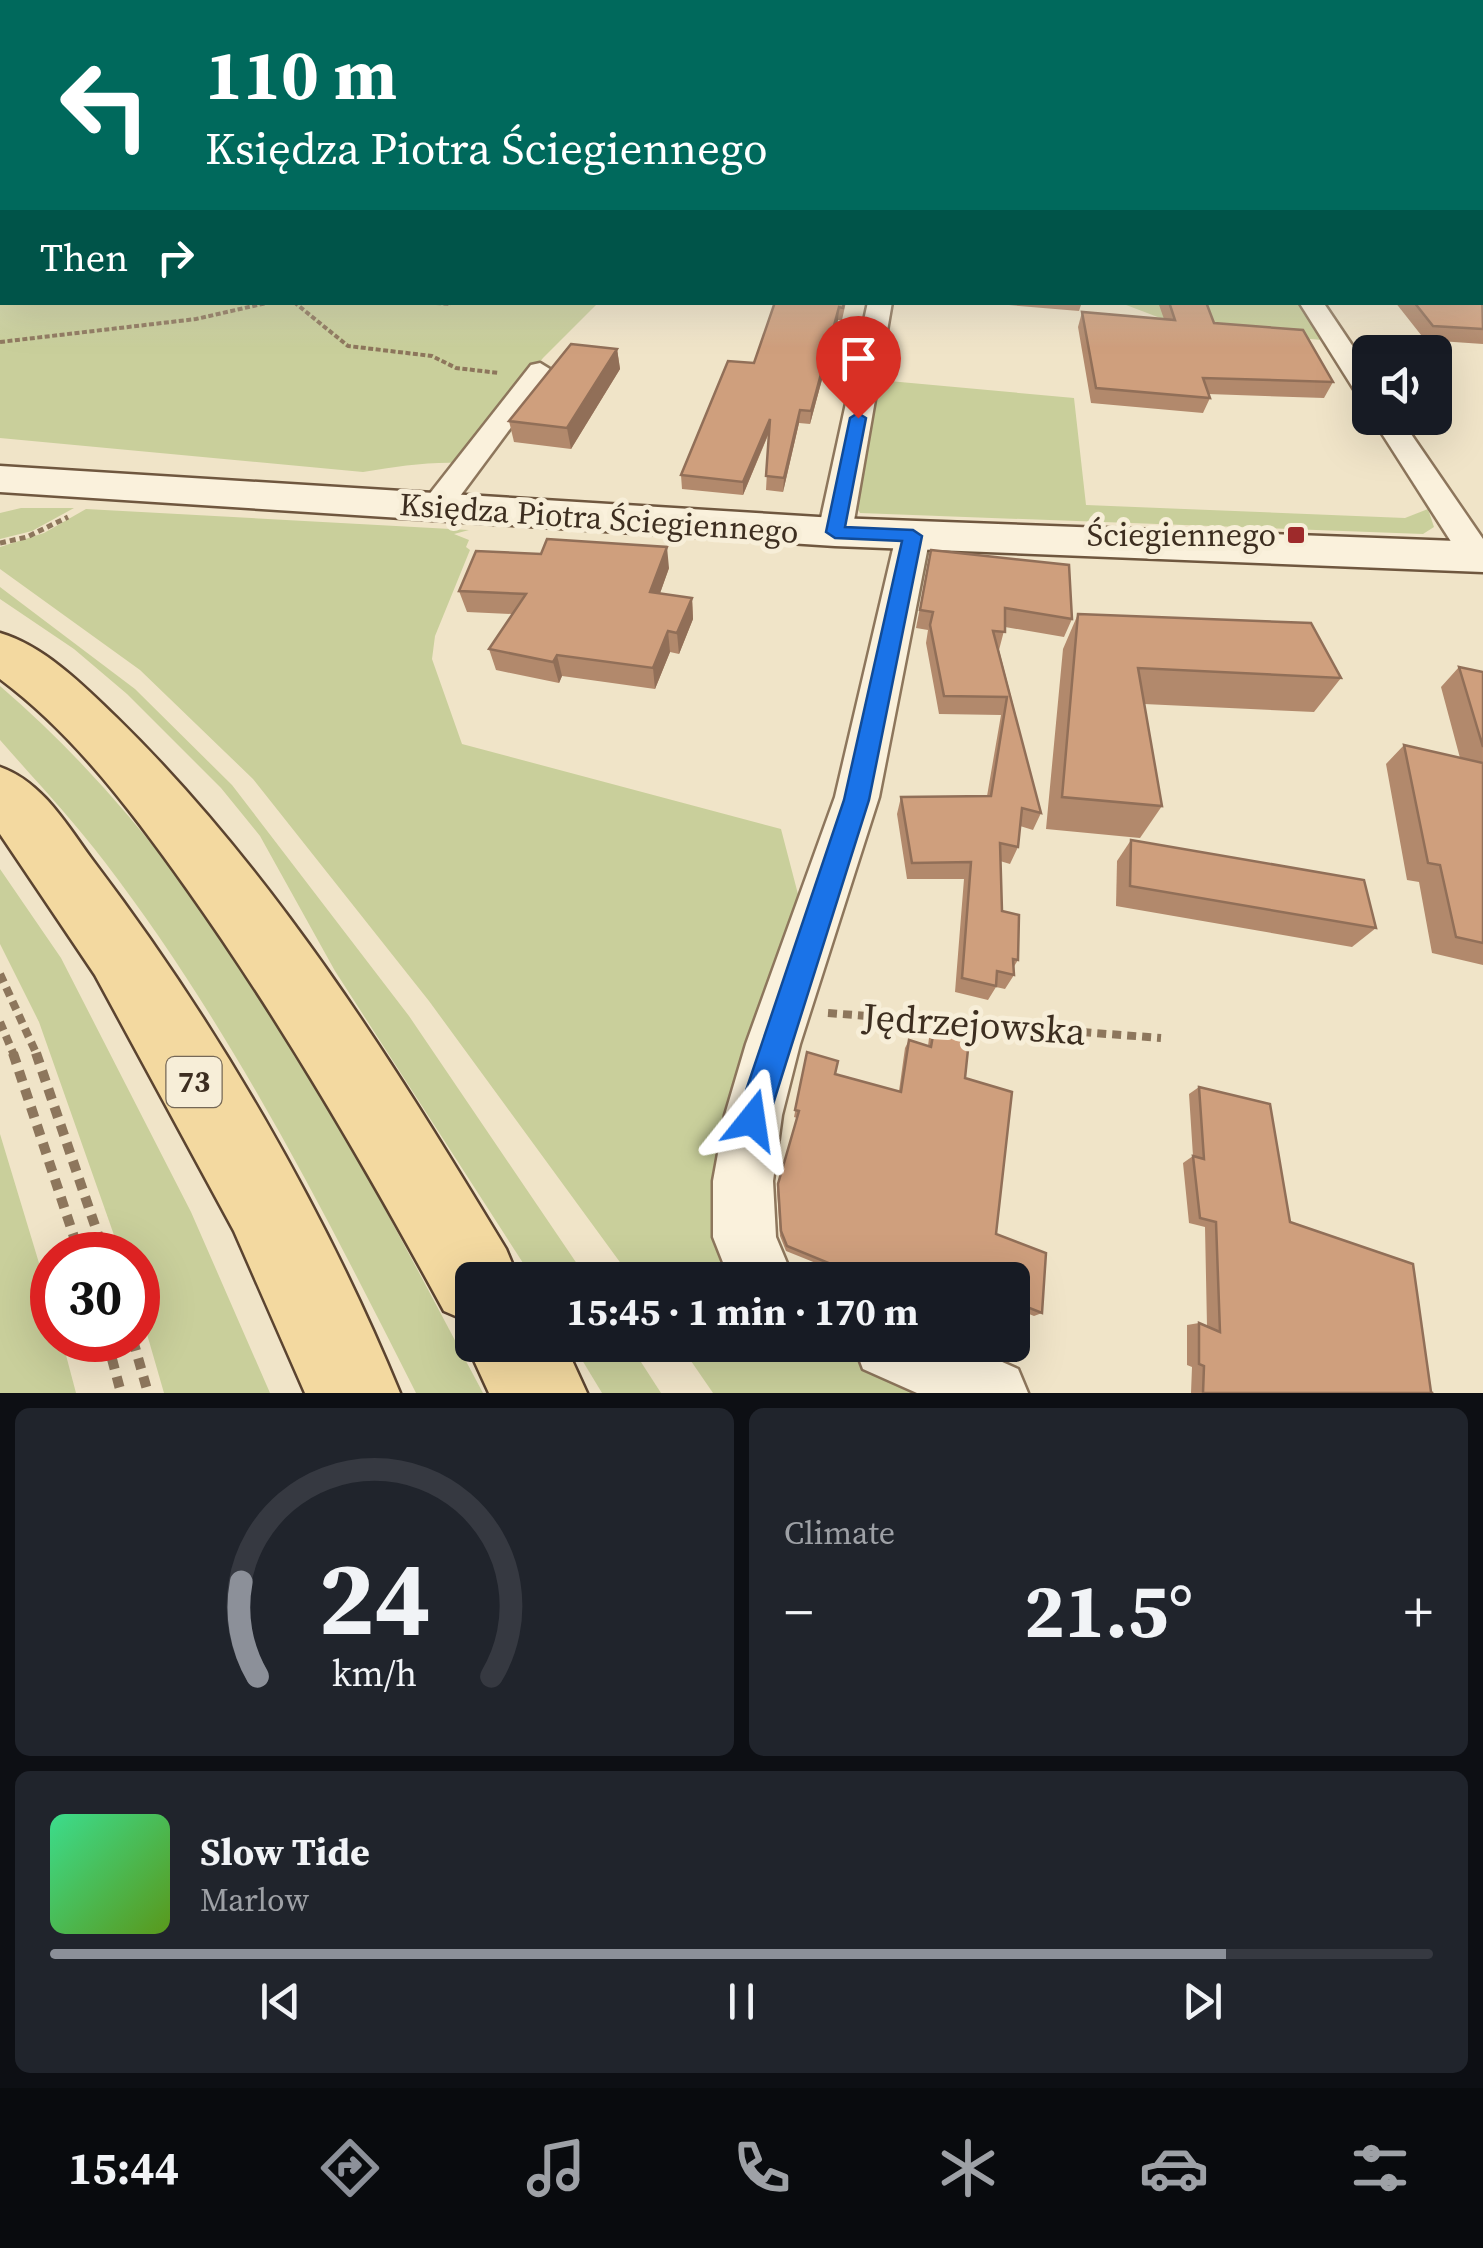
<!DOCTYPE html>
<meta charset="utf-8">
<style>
body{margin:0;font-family:"Source Serif 4",serif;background:#20242c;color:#f1f3f6;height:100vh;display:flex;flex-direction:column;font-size:38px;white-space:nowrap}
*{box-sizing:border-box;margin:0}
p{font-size:32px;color:#9ea1a6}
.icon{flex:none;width:55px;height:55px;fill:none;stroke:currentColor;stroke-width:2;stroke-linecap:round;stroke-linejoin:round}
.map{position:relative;height:1393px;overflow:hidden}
.sheet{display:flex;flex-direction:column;gap:15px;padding:15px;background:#0d0f14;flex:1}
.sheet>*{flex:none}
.banner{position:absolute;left:0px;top:0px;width:1485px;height:305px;box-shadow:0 10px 40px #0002;background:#00695c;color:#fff;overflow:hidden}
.buttons{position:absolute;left:1352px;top:335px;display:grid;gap:20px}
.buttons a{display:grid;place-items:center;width:100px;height:100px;border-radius:15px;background:#171b24;box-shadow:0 10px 40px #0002;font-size:50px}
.speed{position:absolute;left:30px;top:1232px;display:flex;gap:20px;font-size:50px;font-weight:700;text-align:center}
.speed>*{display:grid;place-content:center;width:130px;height:130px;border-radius:50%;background:#171b24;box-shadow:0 10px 40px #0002;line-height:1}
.speed .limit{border:15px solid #d22;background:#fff;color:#111}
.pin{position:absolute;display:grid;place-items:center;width:85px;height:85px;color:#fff;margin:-102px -42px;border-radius:50% 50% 50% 0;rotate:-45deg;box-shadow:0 0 10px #0007}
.pin .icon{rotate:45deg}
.me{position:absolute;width:110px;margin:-55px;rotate:15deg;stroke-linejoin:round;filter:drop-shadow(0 0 8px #0008)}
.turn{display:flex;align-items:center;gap:35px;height:210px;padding:0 40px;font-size:45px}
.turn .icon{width:130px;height:130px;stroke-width:2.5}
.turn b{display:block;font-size:70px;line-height:85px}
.then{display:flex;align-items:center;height:95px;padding:0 40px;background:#0003;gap:20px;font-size:38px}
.big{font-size:75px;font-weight:700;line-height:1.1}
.sheet .widget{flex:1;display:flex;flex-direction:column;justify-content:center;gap:15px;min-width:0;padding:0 35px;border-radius:15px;background:#20242c}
.sheet .dial{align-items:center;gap:0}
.dial svg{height:260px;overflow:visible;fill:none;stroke:#363941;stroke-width:7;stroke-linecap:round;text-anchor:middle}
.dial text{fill:#f1f3f6;stroke:none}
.song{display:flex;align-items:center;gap:30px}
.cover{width:120px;height:120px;border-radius:15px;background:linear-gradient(135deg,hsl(150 70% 55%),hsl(90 70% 35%))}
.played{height:10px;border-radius:5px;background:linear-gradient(90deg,#8c9099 85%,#363941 85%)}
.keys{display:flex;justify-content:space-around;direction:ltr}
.heat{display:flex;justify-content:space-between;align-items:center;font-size:55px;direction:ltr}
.sheet .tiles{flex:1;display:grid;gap:15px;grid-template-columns:1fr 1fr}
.widget:last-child{grid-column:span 2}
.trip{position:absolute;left:455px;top:1262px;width:575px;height:100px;border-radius:15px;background:#171b24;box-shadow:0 10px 40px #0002;font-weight:700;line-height:100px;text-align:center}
.tab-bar{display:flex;height:160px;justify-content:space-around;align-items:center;background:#090b0e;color:#9ea1a6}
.tab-bar .icon{width:70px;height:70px}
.tab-bar .active{color:#8c9099}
.tab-bar b{font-size:45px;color:#f1f3f6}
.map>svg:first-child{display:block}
.green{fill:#c9cf9b}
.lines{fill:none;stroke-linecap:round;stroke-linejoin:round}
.stream{fill:#6f938a;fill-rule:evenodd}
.street-casing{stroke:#8d765c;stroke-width:5}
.secondary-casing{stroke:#6f573f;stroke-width:5}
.primary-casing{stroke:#5b4430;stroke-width:5}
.path-far3{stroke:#8d765c;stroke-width:4;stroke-dasharray:5 2.5;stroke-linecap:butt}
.path-far2{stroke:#8d765c;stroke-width:5;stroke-dasharray:6 4;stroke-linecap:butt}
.path-far1{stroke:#8d765c;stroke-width:8;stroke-dasharray:9 6;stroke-linecap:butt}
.path{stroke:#8d765c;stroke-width:10;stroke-dasharray:11 8;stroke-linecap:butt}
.street{fill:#faf1dc;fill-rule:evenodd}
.secondary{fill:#faf1dc;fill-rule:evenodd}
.primary{fill:#f3d9a0;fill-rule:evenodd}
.wall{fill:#b2896c}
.shaded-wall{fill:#916f58}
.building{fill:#cf9f7d;stroke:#916f58;stroke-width:2.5}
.route{fill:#1a73e8;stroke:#114b97;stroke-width:2.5}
.poi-dot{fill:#9e2a2b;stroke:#f7eed8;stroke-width:4}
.labels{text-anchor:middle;stroke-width:10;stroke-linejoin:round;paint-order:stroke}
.shield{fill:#f7eed8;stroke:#756857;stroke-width:2.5}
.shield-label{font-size:30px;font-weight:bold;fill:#3d2e20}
.street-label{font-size:32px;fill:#3d2e20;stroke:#f7eed8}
.poi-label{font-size:32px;fill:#3d2e20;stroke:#f7eed8;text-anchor:end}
.near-street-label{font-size:38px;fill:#3d2e20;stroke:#f7eed8}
</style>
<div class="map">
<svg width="1483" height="1393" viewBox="0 0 1483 1393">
<rect width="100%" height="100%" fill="#f0e4c8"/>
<g class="green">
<path d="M0,153L2,302L598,303L543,358L458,463C425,462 396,467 363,472L0,438Z"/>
<polygon points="1121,303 1298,303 1323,340 1189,329"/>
<polygon points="878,380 1074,398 1086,505 1405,518 1428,509 1434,527 1423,534 860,513 854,502"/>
<polygon points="21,508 74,508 32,531 0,539 0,513"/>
<polygon points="86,509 469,530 454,534 469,540 466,547 470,550 435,636 432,659 462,744 781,829 799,898 732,1280 633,1280 429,1001 253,779 140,670 0,569 0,547 44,533"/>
<polygon points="0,587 135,689 232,785 409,1016 588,1280 534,1280 335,971 260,836 221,788 127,694 74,649 0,599"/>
<path d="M0,686C217,872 350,1144 483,1393H416C324,1211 229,1024 104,861C72,819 35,780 0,740Z"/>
<polygon points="0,869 61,958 191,1212 270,1393 164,1393 138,1303 138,1255 121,1255 39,1022 0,944"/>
<polygon points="0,1134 52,1306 52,1340 62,1340 76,1393 0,1393"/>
<polygon points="573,1345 630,1345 661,1393 602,1393"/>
<polygon points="680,1345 842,1345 947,1393 713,1393"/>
</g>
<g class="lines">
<rect class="stream" x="0" y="184" width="2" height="4"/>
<g class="street-casing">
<g id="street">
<polygon points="868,302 892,302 852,532 847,539 823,539 818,532"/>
<polygon points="1299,302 1323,302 1370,372 1370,401 1360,399"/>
<polygon points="540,363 553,371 446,515 424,515 419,508 424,501 531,365"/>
<polygon points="1372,418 1400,418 1483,539 1483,567 1466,565"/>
<polygon points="913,526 925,529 930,536 879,797 800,1044 782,1115 773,1181 776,1237 794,1280 730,1280 713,1237 713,1181 725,1115 746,1044 835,797 896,536 901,529"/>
<polygon points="854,1345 964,1345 1018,1369 1028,1393 917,1393 863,1369"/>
</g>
</g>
<g class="secondary-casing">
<polygon id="secondary" points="0,466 835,518 1483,542 1483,572 835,546 0,492"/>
</g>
<g class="primary-casing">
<g id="primary">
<path d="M0,633C44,646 83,685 116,717C273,870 393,1062 506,1249L519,1280H472V1323L444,1311C365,1166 282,1023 187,889C133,813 75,735 0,679Z"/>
<path d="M0,767C43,782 68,827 94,862C215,1021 324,1208 400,1393H305L234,1231L95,975L0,834Z"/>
<polygon points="472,1332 472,1345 565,1345 587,1393 489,1393 467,1345"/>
</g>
</g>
<g class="path-far3">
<polyline points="294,302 348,346 432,356 456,368 499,373"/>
<polyline points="421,302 451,304"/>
<polyline points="0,342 196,319 271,302"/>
</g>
<polyline class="path-far2" points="0,543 27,537 68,517"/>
<g class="path-far1">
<polyline points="0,974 37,1055"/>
<polyline points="828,1013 1161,1038"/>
<polyline points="0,1022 14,1055"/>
</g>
<g class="path">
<polyline points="13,1053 80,1255"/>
<polyline points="36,1053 105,1255"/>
<polyline points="107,1340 121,1393"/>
<polyline points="133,1340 148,1393"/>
</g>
<use href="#street" class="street"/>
<use href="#secondary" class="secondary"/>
<use href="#primary" class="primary"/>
</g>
<g class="wall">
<polygon points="1483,153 1483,344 1425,340 1395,302 1482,302"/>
<polygon points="759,302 846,302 842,320 838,320 810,424 799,423 783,492 766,490 769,433 743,495 682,489 681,475 754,363 774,305 759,304"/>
<polygon points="973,302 1082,302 1079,311"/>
<polygon points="1158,302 1206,302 1214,323 1333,382 1324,398 1208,394 1210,398 1203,413 1091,403 1078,327 1082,312 1164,319"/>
<polygon points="617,349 620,369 571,449 514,442 509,421"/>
<polygon points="931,550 1072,619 1064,637 1005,627 999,650 1041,813 1033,830 1020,826 1018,847 1010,864 1000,861 1002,911 1018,960 1013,968 1014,975 1005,989 996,987 988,1000 955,992 964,879 907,879 897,814 901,797 987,796 1001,715 939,714 926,643 928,630 916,628"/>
<polygon points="669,568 660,593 692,598 693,619 679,654 670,652 655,689 562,676 559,683 496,670 489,649 512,614 467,612 459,591"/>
<polygon points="1078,614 1341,678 1314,712 1144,704 1162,806 1140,838 1046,829 1063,649"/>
<polygon points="1459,667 1483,672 1483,965 1432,953 1419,882 1407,880 1386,764 1404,745 1460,758 1441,687"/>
<polygon points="1131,840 1376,928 1352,947 1116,906 1117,861"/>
<polygon points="934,1030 965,1078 996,1234 1042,1313 1034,1316 1012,1307 1012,1280 858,1280 786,1251 780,1236 777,1190 797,1118 794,1117 807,1052 835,1074 899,1091 905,1048 909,1040 928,1046 929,1038"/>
<polygon points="1199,1087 1290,1222 1433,1393 1191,1393 1192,1367 1187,1365 1187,1325 1199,1323 1207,1326 1205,1227 1189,1223 1183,1163 1193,1156 1189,1094"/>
</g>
<g class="shaded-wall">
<polygon points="839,307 838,320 810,424 811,411"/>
<polygon points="617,349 620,369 571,449 567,428"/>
<polygon points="800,410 799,423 783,492 784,478"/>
<polygon points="770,419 769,432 743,495 743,482"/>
<polygon points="667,547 669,568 653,613 650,592"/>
<polygon points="692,598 693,619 679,654 677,633"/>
<polygon points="668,631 670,652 655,689 653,668"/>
<polygon points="557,655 562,676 559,683 553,662"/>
</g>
<g class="building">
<polygon points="1482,153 1483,153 1483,285 1482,284"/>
<polygon points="1482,292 1483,329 1433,326 1414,302 1482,302"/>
<polygon points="775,302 844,302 843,308 839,307 811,411 800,410 784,478 766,476 770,419 743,482 681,475 728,361 754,363"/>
<polygon points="1169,302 1206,302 1214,323 1303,330 1333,382 1203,378 1210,398 1096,388 1082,312 1175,320"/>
<polygon points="571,344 617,349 567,428 509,421"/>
<polygon points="547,539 667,547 650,592 692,598 677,633 668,631 653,668 557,655 553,662 489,649 526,594 459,591 476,551 541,554"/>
<polygon points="931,550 1069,565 1072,619 1005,608 1005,632 993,631 1041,813 1022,808 1018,847 1000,843 1002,911 1019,915 1018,960 1013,959 1014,975 997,971 996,986 962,978 971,862 912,863 901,797 991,796 1007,697 944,696 930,625 933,612 920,610"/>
<polygon points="1078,614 1311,623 1341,678 1138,668 1162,806 1062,797"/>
<polygon points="1459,667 1483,672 1483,747"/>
<polygon points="1404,745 1483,763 1483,943 1456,937 1440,865 1428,863"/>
<polygon points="1131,840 1364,880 1376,928 1130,886"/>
<polygon points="934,1030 969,1040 965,1078 1012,1092 996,1234 1046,1253 1042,1313 1012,1301 1012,1280 957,1280 944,1275 943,1280 870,1280 787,1246 781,1231 778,1184 799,1111 795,1110 807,1052 838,1061 835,1074 901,1092 909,1040 931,1047"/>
<polygon points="1199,1087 1270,1104 1290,1222 1413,1264 1431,1392 1433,1393 1203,1393 1204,1366 1199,1364 1199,1323 1220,1332 1216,1222 1200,1218 1193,1156 1204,1159"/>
</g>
<linearGradient id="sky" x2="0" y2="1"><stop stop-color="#8fbad6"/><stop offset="0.44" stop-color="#f8f3e6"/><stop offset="1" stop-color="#f8f3e6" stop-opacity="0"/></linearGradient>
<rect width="1483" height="348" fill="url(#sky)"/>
<polygon class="route" points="858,413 866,418 845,527 913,530 922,536 869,800 768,1120 764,1132 752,1136 740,1132 736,1120 844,800 902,541 835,538 826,532 850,418"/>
<rect class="poi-dot" x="1286" y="525" width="20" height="20" rx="5"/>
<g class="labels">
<rect class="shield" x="166.5" y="1057" width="55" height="50" rx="8"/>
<g class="shield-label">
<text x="194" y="1092">73</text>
</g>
<g class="street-label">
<text transform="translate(599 518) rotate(4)" y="11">Księdza Piotra Ściegiennego</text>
</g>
<g class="poi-label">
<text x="1276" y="546">Ściegiennego</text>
</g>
<g class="near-street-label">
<text transform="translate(974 1024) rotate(4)" y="13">Jędrzejowska</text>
</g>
</g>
</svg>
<div class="buttons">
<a><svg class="icon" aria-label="sound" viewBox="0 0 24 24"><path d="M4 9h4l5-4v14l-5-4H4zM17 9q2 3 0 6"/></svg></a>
</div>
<div class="speed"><div class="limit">30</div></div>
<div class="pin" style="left:858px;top:418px;background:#d93025"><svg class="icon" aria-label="arrive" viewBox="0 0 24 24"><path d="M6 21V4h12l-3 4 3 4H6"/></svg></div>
<svg class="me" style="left:752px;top:1120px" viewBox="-20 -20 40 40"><path d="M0-17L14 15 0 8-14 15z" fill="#1a73e8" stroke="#fff" stroke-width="4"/></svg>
<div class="trip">15:45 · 1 min · 170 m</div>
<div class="banner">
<div class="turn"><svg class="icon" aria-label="left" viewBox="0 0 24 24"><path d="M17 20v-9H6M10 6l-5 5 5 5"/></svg><div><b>110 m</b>Księdza Piotra Ściegiennego</div></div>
<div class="then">Then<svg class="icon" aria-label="right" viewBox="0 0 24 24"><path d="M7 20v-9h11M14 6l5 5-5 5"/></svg></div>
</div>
</div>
<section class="sheet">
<div class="tiles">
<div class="widget dial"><svg viewBox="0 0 100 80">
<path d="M14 69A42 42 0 1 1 86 69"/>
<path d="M14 69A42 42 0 0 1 9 40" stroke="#8c9099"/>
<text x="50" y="56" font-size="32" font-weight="700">24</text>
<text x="50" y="72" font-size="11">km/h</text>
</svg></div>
<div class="widget"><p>Climate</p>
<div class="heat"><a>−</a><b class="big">21.5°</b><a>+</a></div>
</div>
<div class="widget">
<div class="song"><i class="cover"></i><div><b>Slow Tide</b><p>Marlow</p></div></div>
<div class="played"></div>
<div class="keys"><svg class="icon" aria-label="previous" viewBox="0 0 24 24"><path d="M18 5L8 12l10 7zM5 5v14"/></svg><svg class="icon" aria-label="pause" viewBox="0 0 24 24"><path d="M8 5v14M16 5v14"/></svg><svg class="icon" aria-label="next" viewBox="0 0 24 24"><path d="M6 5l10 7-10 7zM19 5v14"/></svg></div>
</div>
</div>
</section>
<nav class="tab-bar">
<b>15:44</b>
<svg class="icon active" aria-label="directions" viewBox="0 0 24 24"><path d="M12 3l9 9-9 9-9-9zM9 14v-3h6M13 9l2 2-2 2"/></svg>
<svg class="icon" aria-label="music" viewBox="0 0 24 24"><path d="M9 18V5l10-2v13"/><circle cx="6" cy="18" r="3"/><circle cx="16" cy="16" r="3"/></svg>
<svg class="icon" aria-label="phone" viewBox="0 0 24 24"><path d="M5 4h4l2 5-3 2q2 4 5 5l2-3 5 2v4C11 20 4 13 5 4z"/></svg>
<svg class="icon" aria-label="climate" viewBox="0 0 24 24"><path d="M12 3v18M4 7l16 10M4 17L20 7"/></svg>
<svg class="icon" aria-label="car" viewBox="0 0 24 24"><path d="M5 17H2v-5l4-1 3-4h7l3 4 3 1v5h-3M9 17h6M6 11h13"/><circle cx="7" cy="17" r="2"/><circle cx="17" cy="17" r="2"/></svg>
<svg class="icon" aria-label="filters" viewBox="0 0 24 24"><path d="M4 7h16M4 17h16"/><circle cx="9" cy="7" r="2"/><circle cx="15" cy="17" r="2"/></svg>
</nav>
